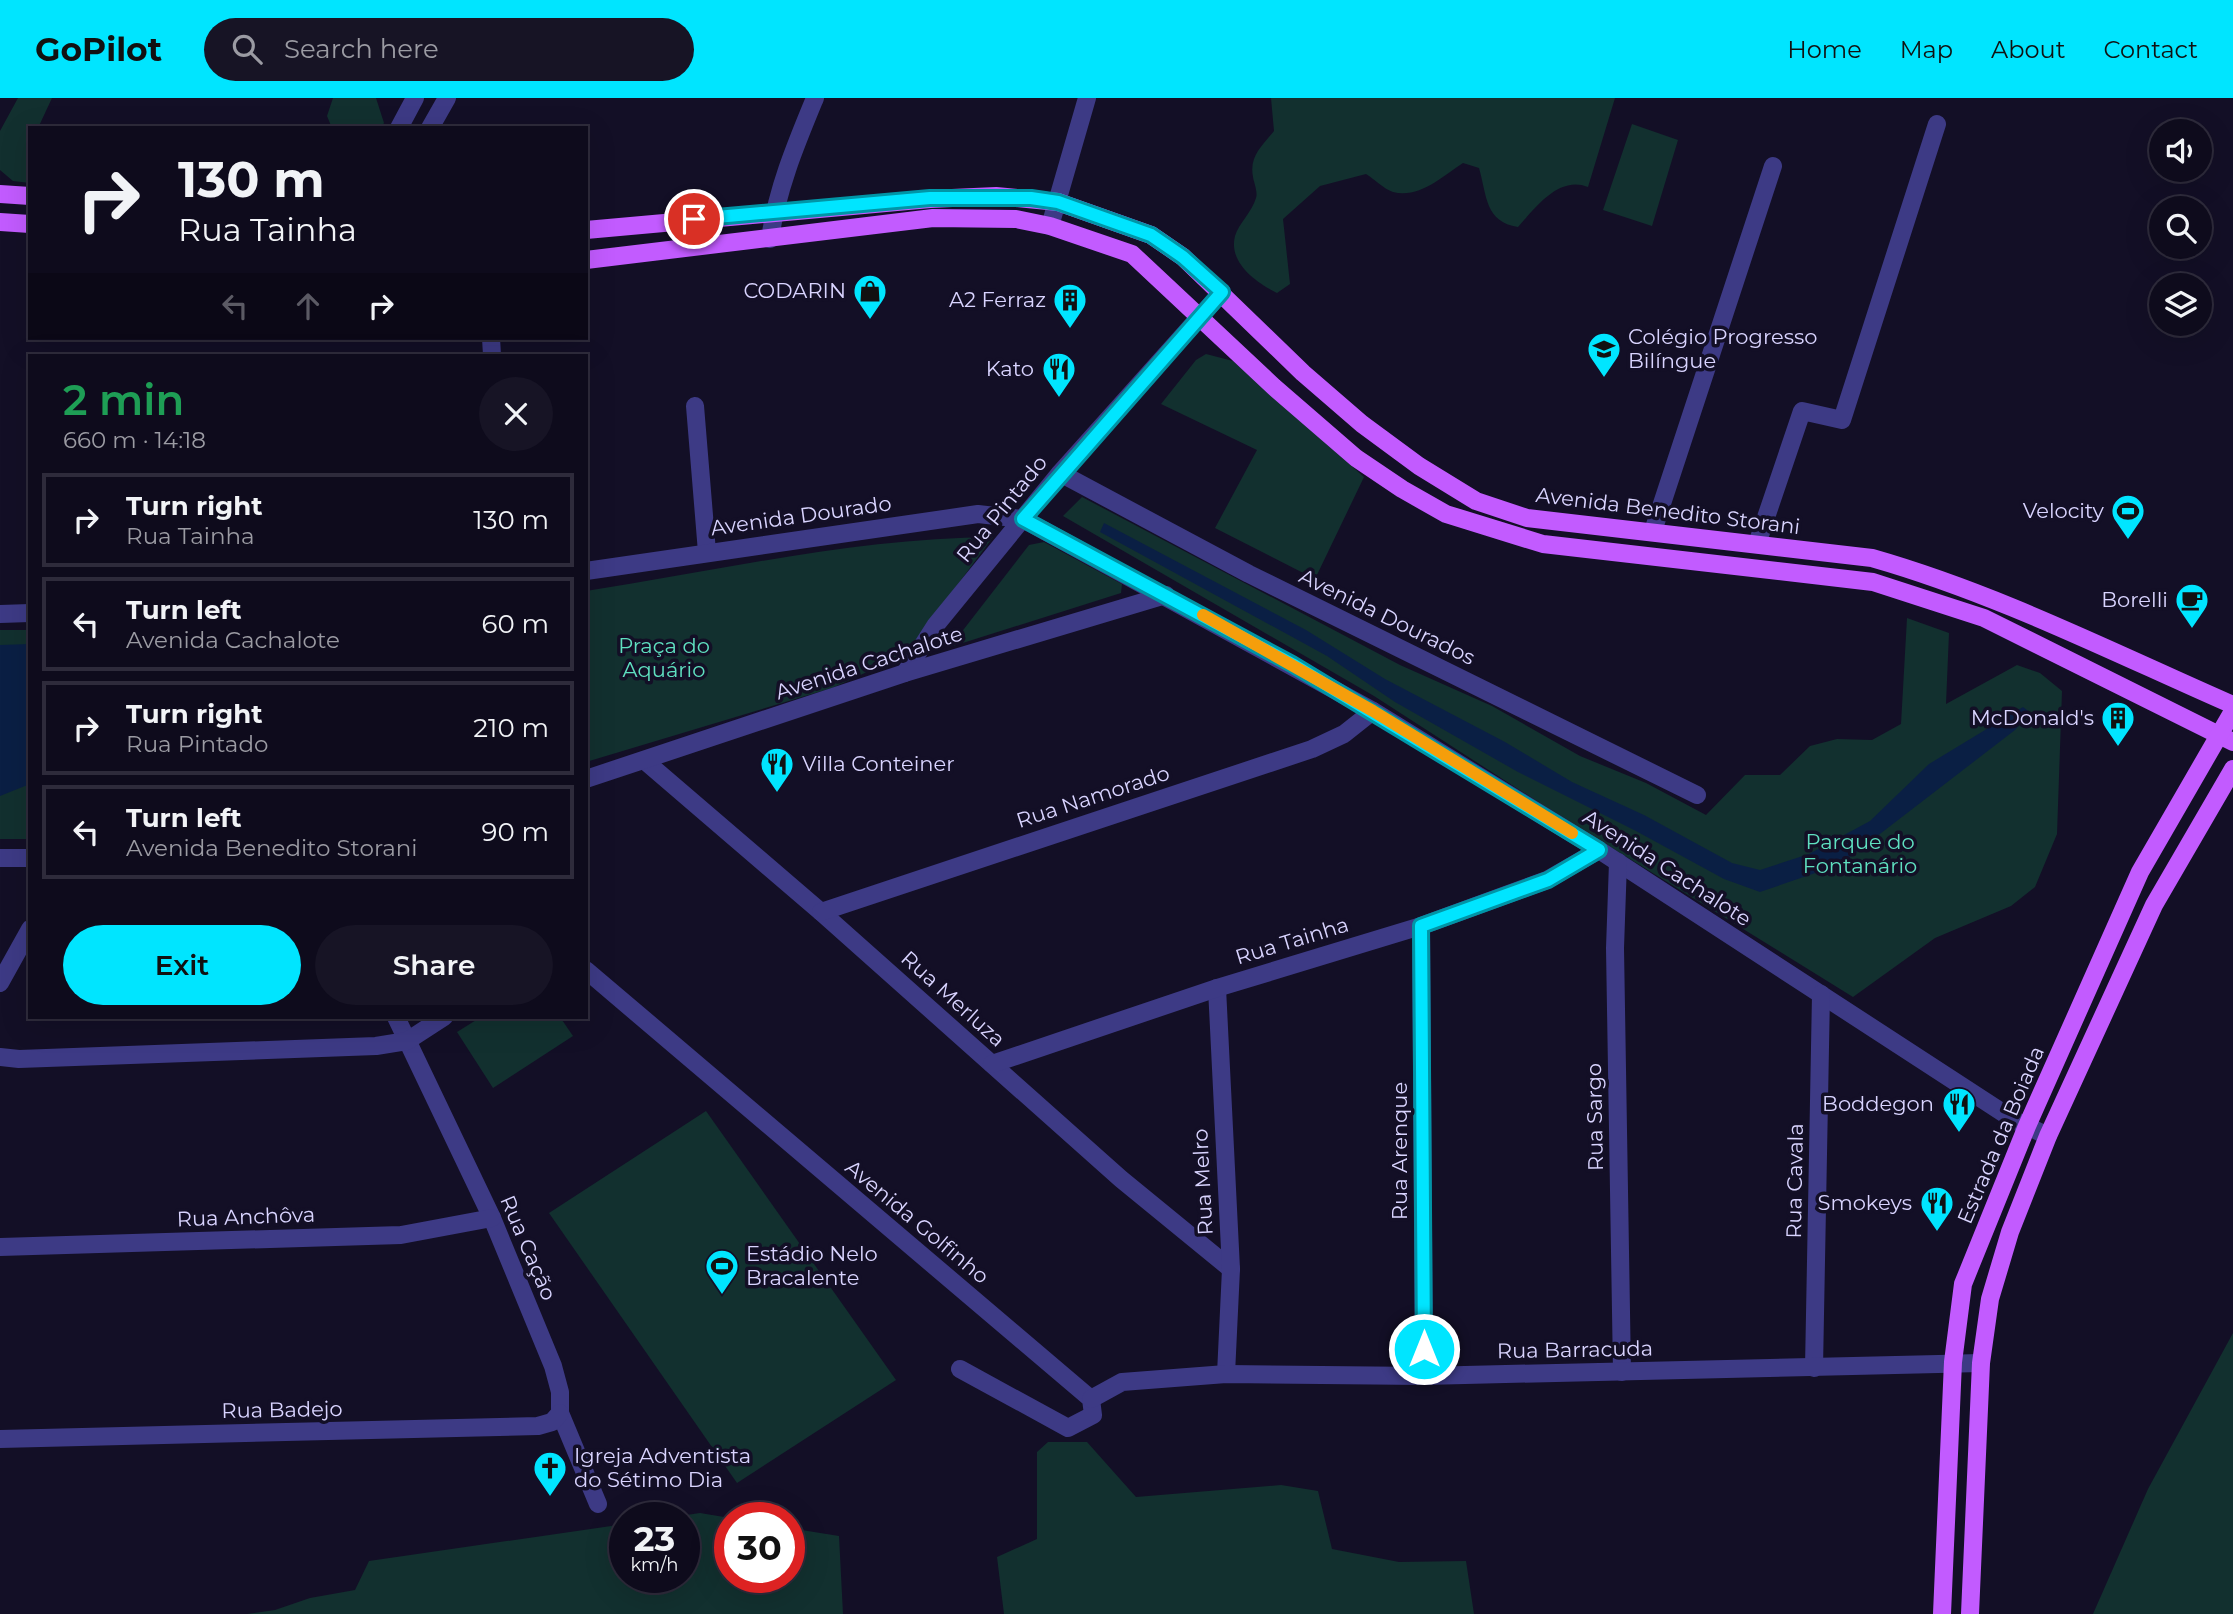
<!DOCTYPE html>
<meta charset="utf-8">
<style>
body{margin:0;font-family:Montserrat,sans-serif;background:#171425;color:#f1f3f6;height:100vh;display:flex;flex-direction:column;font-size:26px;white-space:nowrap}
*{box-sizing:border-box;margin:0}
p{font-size:23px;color:#9b9ba3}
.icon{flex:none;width:38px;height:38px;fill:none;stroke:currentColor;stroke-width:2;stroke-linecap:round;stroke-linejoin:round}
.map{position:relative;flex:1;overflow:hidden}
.drawer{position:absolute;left:28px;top:256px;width:560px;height:665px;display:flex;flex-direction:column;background:#0e0b1c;border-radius:0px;box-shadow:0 7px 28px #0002,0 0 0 2px #2e2b3b}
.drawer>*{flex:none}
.guide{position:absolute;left:28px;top:28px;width:560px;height:214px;border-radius:0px;box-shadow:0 7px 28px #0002,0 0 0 2px #2e2b3b;background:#0e0b1c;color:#f1f3f6;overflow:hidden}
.fabs{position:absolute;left:2149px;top:21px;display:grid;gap:14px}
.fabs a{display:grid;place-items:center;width:63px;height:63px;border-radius:50%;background:#0e0b1c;box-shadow:0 7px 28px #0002,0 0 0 2px #2e2b3b;font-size:35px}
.speed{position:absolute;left:609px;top:1404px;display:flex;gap:14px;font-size:35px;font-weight:700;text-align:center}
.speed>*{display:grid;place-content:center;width:91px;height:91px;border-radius:50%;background:#0e0b1c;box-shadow:0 7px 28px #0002,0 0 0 2px #2e2b3b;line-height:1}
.speed small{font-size:18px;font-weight:400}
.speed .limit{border:10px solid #d22;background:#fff;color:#111}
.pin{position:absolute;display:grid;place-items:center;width:60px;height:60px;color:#fff;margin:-30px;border:4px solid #fff;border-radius:50%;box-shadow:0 2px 7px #0007}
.me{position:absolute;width:77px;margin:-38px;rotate:0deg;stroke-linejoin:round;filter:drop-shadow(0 0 5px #0008)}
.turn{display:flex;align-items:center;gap:24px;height:147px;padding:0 35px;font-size:32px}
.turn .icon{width:91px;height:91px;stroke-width:2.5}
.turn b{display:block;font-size:49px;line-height:60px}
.lanes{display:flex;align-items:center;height:66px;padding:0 35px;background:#0003;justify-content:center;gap:35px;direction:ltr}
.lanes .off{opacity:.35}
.round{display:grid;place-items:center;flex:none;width:74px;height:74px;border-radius:37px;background:#171425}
.overview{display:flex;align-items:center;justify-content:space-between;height:119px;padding:0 35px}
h1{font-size:42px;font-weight:600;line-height:52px;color:#1e9e55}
.button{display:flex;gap:14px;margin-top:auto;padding:14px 35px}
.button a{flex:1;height:80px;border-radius:42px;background:#00e5ff;color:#111;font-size:28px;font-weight:600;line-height:80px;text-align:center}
.button a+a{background:#171425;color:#f1f3f6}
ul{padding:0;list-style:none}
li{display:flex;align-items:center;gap:21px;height:94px;margin:0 14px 10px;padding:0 21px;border:4px solid #2e2b3b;border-radius:0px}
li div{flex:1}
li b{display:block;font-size:26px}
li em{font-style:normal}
header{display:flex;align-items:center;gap:42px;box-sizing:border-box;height:98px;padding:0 35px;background:#00e5ff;color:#111}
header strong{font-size:33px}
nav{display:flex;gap:38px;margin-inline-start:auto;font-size:24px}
.search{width:490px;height:63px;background:#171425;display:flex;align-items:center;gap:18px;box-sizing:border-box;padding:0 24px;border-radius:38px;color:#9b9ba3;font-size:26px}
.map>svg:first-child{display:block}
.green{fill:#12302f}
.water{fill:#0a1f44}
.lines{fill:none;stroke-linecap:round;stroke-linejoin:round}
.minor{stroke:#3d3a85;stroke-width:18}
.major{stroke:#c25bff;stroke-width:18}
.route-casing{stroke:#0095a6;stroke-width:18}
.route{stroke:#00e5ff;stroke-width:12}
.slow{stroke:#f59e0b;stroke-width:12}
.labels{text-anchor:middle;stroke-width:7;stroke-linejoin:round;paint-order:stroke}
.poi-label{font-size:21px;fill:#d9d4ff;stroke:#130f26;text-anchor:end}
.street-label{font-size:21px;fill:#d9d4ff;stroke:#130f26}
.park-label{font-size:21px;fill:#5fe0c0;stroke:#130f26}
</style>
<header>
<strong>GoPilot</strong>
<div class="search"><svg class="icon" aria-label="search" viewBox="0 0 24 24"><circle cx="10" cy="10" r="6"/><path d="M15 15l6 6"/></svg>Search here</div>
<nav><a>Home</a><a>Map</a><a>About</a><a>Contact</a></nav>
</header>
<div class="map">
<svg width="2233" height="1516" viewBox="0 0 2233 1516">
<rect width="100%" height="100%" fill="#130f26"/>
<g class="green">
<polygon points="18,0 52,0 38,30 30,30 30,85 13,83 0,72 0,33"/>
<polygon points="333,0 376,0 384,25 381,30 332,30 327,18"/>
<path d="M1271 0H1615L1588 89C1559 77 1535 110 1518 129 1485 124 1487 98 1479 70L1463 65C1443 78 1419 101 1393 94 1384 91 1374 81 1366 76L1320 88 1283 121 1290 186 1277 195C1257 185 1228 165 1235 138 1239 125 1252 114 1256 100 1258 94 1254 85 1253 79 1249 58 1262 48 1274 33Z"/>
<polygon points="1632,26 1678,42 1652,128 1603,112"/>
<polygon points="1206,256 1233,263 1364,379 1315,481 1215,430 1257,352 1161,306 1196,262"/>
<polygon points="1082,399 1400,567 1492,608 1580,658 1646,685 1706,717 1745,677 1780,677 1810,648 1837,641 1872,642 1901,626 1907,520 1949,535 1946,606 2017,567 2040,575 2062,593 2057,736 2035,789 2011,808 1935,840 1853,899 1549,711 1374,598 1063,418"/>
<path d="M993 439 906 556 832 590 586 664V493C720 472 858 440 993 439Z"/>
<polygon points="1044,444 1122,486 1121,495 950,549 1029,447"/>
<rect x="0" y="532" width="30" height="209"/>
<polygon points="481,919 560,919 573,938 493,990 457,934"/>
<polygon points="706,1013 896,1282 737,1385 549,1115"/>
<polygon points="2233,1235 2233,1516 2093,1516 2148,1391"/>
<polygon points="1048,1344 1087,1344 1136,1399 1281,1387 1318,1393 1332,1451 1399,1464 1466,1463 1474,1516 1004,1516 997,1459 1037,1441 1037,1354"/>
<polygon points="700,1415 730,1420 730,1479 789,1479 789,1430 839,1438 843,1516 247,1516 275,1512 310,1500 355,1492 369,1463 625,1426 625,1479 684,1479 684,1419 673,1419"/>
</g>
<g class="water">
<polygon points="1104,425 1306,532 1385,581 1505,644 1572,684 1644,717 1732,765 1760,772 1809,756 1870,723 1929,666 2023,609 2031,615 2015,632 1850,759 1827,771 1760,794 1724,781 1636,733 1518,674 1395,604 1327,558 1100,434"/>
<polygon points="30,546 30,686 0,698 0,547"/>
</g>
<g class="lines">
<g class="minor">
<polyline points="399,30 415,0"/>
<polyline points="430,30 447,0"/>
<polyline points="1050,128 1087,0"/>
<path d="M770 141C777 91 796 46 815 0"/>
<polyline points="491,240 492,257"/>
<polyline points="695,308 707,454"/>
<polyline points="1060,375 1249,476 1697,697"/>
<polyline points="1653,433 1773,68"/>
<polyline points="1757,446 1802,313 1842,322 1937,26"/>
<polyline points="586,473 978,416 1023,421 1373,613 1599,752 2014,1022 2048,1038"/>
<polyline points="0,516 30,515"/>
<polyline points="905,575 935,528 1060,375 1222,194"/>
<polyline points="645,663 821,814 1121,1081 1231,1171"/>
<polyline points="586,681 905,575 1166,497"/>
<polyline points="0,760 30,760"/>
<polyline points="1618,764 1615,850 1622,1274"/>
<polyline points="821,814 1312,651 1344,636 1373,613"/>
<polyline points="1421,828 1424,1278"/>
<polyline points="586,872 1091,1301 1093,1317 1068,1330 960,1271"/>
<polyline points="0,885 30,831"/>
<polyline points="1217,890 1231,1171 1226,1276"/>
<polyline points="396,919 492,1120 553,1268 560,1294 560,1315 598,1406"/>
<polyline points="0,959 19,961 376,948 407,943 444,919"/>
<polyline points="992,966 1217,890 1421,828 1547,782 1599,752"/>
<polyline points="0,1149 401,1137 492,1120"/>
<polyline points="1814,1270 1821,896"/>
<polyline points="1091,1301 1122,1284 1226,1276 1424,1278 1981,1265"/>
<polyline points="0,1341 538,1328 552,1324 560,1315"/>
</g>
<g class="major">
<polyline points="0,96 30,98"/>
<polyline points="0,124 30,126"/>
<path d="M586 132 930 101 996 98 1058 104 1151 137 1183 159 1303 275 1362 326 1419 368 1476 403 1527 420 1872 460C1998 496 2114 555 2233 607"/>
<polyline points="586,162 933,120 1016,121 1050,128 1132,156 1274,289 1356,360 1402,391 1446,416 1543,446 1873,484 1984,520 2233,644"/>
<polyline points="1942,1516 1953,1264 1963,1186 2027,1028 2140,774 2233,613"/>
<polyline points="1970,1516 1981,1265 1990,1201 2010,1134 2048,1038 2154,807 2233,671"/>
</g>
</g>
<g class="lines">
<defs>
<polyline id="route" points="694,121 930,100 1031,100 1058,104 1151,137 1183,159 1222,194 1023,421 1292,566 1599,752 1548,782 1421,828 1424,1251"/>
</defs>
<use href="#route" class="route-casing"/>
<use href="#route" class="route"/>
<polyline class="slow" points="1203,517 1373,613 1572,735"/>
</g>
<defs>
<symbol id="shop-pin" viewBox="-11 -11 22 30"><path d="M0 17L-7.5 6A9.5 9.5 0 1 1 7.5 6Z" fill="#00e5ff" stroke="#130f26"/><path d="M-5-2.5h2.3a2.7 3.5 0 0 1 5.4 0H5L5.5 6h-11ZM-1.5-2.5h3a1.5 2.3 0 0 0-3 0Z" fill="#111"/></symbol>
<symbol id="building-pin" viewBox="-11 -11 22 30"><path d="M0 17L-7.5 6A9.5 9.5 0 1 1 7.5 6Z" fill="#00e5ff" stroke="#130f26"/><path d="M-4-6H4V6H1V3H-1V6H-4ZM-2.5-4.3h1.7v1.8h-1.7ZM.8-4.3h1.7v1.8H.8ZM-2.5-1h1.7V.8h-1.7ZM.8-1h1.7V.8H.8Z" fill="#111"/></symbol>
<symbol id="school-pin" viewBox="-11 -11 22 30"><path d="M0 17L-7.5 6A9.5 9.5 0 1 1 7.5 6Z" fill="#00e5ff" stroke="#130f26"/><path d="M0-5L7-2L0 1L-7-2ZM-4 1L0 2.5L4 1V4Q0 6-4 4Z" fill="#111"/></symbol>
<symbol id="restaurant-pin" viewBox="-11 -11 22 30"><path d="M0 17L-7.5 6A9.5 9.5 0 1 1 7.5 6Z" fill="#00e5ff" stroke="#130f26"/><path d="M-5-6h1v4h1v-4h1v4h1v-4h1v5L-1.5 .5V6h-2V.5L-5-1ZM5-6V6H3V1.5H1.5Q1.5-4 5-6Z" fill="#111"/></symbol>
<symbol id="stadium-pin" viewBox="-11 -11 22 30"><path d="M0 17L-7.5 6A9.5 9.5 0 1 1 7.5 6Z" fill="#00e5ff" stroke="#130f26"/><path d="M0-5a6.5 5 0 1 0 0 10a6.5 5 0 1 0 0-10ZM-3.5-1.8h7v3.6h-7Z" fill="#111"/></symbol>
<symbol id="cafe-pin" viewBox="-11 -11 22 30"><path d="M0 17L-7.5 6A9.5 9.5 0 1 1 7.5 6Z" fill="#00e5ff" stroke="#130f26"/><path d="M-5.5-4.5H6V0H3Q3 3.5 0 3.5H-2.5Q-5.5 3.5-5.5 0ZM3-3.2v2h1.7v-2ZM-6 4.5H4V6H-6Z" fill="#111"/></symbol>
<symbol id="church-pin" viewBox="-11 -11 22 30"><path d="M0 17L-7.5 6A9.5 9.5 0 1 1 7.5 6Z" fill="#00e5ff" stroke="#130f26"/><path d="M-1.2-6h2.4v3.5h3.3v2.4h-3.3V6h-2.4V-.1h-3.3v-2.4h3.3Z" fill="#111"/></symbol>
</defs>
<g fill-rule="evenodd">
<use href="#shop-pin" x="851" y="174" width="38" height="52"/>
<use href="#building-pin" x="1051" y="183" width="38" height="52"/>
<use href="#school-pin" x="1585" y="232" width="38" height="52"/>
<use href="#restaurant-pin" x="1040" y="252" width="38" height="52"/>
<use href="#stadium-pin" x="2109" y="394" width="38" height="52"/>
<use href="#cafe-pin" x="2173" y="483" width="38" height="52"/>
<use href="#building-pin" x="2099" y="601" width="38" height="52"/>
<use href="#restaurant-pin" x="758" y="647" width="38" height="52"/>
<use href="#restaurant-pin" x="1940" y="987" width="38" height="52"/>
<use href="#restaurant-pin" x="1918" y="1086" width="38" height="52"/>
<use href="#stadium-pin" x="703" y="1149" width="38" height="52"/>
<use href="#church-pin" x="531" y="1351" width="38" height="52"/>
</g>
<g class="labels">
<g class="poi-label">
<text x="846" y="200">CODARIN</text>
<text x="1046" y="209">A2 Ferraz</text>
<text x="1628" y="246" text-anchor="start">Colégio Progresso<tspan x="1628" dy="24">Bilíngue</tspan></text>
<text x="1034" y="278">Kato</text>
<text x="2104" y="420">Velocity</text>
<text x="2168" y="509">Borelli</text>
<text x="2094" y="627">McDonald's</text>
<text x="802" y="673" text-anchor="start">Villa Conteiner</text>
<text x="1934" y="1013">Boddegon</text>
<text x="1912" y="1112">Smokeys</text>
<text x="746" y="1163" text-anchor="start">Estádio Nelo<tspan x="746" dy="24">Bracalente</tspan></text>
<text x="574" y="1365" text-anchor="start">Igreja Adventista<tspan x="574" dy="24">do Sétimo Dia</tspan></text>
</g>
<g class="street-label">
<text transform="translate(1002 411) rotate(-51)" y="7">Rua Pintado</text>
<text transform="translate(1668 413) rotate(7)" y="7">Avenida Benedito Storani</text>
<text transform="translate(801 418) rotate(-8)" y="7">Avenida Dourado</text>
<text transform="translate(1387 519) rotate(26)" y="7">Avenida Dourados</text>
<text transform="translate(869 565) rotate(-18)" y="7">Avenida Cachalote</text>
<text transform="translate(1093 699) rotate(-18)" y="7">Rua Namorado</text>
<text transform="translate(1667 770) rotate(33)" y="7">Avenida Cachalote</text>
<text transform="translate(1292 843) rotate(-17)" y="7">Rua Tainha</text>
<text transform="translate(953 901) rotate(42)" y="7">Rua Merluza</text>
<text transform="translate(1595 1019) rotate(-91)" y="7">Rua Sargo</text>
<text transform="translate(2001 1037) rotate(-67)" y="7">Estrada da Boiada</text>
<text transform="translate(1400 1053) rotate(-90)" y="7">Rua Arenque</text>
<text transform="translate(1795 1083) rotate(-89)" y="7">Rua Cavala</text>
<text transform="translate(1203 1084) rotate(-93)" y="7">Rua Melro</text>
<text transform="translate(246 1119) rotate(-2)" y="7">Rua Anchôva</text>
<text transform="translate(917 1124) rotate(40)" y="7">Avenida Golfinho</text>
<text transform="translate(528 1150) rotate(67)" y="7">Rua Cação</text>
<text transform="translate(1575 1252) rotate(-1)" y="7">Rua Barracuda</text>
<text transform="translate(282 1312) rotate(-1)" y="7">Rua Badejo</text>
</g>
<g class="park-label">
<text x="664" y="555">Praça do<tspan x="664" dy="24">Aquário</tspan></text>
<text x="1860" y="751">Parque do<tspan x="1860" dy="24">Fontanário</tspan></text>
</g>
</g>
</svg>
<div class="fabs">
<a><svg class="icon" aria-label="sound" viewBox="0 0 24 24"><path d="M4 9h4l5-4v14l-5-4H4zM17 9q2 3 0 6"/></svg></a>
<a><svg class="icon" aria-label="search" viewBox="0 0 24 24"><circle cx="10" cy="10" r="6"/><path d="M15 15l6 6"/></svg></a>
<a><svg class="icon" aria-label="layers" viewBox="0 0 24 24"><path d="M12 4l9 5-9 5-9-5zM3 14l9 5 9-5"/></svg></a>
</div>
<div class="speed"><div>23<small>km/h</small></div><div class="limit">30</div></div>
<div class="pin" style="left:694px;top:121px;background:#d93025"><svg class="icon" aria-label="arrive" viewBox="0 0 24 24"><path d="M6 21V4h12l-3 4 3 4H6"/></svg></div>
<svg class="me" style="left:1424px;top:1251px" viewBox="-20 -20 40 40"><circle r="17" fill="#00e5ff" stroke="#fff" stroke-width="3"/><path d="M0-11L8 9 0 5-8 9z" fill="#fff"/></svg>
<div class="guide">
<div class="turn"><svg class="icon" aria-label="right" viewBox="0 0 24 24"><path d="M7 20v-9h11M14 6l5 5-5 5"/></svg><div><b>130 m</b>Rua Tainha</div></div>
<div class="lanes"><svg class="icon off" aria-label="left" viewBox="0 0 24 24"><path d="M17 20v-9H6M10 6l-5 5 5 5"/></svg><svg class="icon off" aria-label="ahead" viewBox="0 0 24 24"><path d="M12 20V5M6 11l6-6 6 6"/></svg><svg class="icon" aria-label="right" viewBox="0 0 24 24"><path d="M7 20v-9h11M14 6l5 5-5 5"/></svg></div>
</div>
<section class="drawer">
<div class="overview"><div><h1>2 min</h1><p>660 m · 14:18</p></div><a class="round"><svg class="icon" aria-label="close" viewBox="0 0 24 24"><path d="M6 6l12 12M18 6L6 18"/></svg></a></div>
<ul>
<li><svg class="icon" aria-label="right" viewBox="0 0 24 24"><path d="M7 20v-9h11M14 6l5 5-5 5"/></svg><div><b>Turn right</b><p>Rua Tainha</p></div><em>130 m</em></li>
<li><svg class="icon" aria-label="left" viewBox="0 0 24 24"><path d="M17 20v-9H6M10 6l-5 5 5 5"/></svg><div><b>Turn left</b><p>Avenida Cachalote</p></div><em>60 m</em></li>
<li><svg class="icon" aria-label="right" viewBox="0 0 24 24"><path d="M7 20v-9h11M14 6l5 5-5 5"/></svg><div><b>Turn right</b><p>Rua Pintado</p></div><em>210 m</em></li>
<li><svg class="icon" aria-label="left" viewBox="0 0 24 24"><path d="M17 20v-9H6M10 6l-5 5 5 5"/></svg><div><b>Turn left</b><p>Avenida Benedito Storani</p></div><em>90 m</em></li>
</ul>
<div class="button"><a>Exit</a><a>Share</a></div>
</section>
</div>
